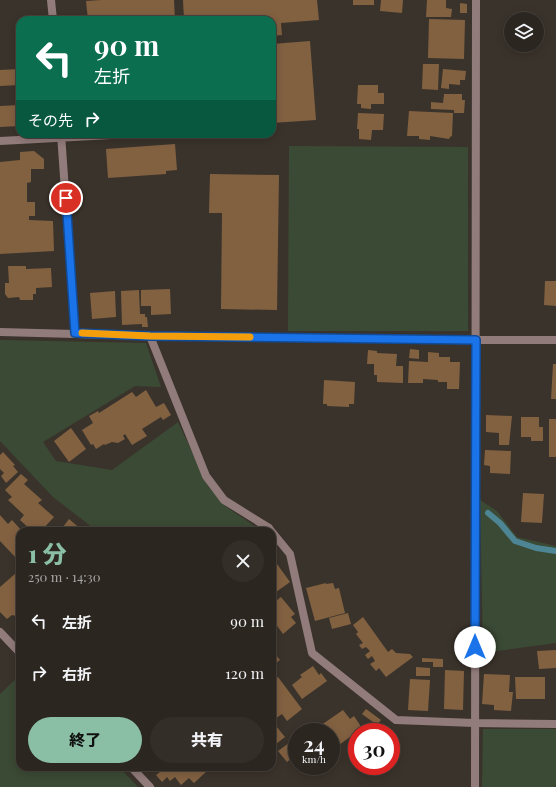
<!DOCTYPE html>
<html lang="ja">
<meta charset="utf-8">
<style>
body{margin:0;font-family:"Playfair Display","Noto Sans JP",serif;background:#342e29;color:#f1f3f6;height:100vh;display:flex;flex-direction:column;font-size:15px;white-space:nowrap}
*{box-sizing:border-box;margin:0}
p{font-size:13px;color:#a6a5a5}
.icon{flex:none;width:22px;height:22px;fill:none;stroke:currentColor;stroke-width:2;stroke-linecap:round;stroke-linejoin:round}
.map{position:relative;flex:1;overflow:hidden}
.drawer{position:absolute;left:16px;top:527px;width:260px;height:244px;display:flex;flex-direction:column;background:#2c2620;border-radius:12px;box-shadow:0 2px 10px #0003,0 0 0 1px #48433e}
.drawer>*{flex:none}
.hud{position:absolute;left:16px;top:16px;width:260px;height:122px;border-radius:12px;box-shadow:0 2px 10px #0003,0 0 0 1px #48433e;background:#0b6e4f;color:#fff;overflow:hidden}
.fabs{position:absolute;left:504px;top:12px;display:grid;gap:8px}
.fabs a{display:grid;place-items:center;width:40px;height:40px;border-radius:50%;background:#2c2620;box-shadow:0 2px 10px #0003,0 0 0 1px #48433e;font-size:20px}
.speed{position:absolute;left:288px;top:723px;display:flex;gap:8px;font-size:20px;font-weight:700;text-align:center}
.speed>*{display:grid;place-content:center;width:52px;height:52px;border-radius:50%;background:#2c2620;box-shadow:0 2px 10px #0003,0 0 0 1px #48433e;line-height:1}
.speed small{font-size:10px;font-weight:400}
.speed .limit{border:6px solid #d22;background:#fff;color:#111}
.pin{position:absolute;display:grid;place-items:center;width:34px;height:34px;color:#fff;margin:-17px;border:2px solid #fff;border-radius:50%;box-shadow:0 1px 4px #0007}
.me{position:absolute;width:44px;margin:-22px;rotate:0deg;stroke-linejoin:round;filter:drop-shadow(0 0 3px #0008)}
.turn{display:flex;align-items:center;gap:14px;height:84px;padding:0 12px;font-size:18px}
.turn .icon{width:52px;height:52px;stroke-width:2.5}
.turn b{display:block;font-size:28px;line-height:34px}
.then{display:flex;align-items:center;height:38px;padding:0 12px;background:#0003;gap:8px;font-size:15px}
.round{display:grid;place-items:center;flex:none;width:42px;height:42px;border-radius:21px;background:#342e29}
.summary{display:flex;align-items:center;justify-content:space-between;height:68px;padding:0 12px}
h1{font-size:24px;font-weight:800;line-height:30px;color:#8abfa5}
.primary-button{display:flex;gap:8px;margin-top:auto;padding:8px 12px}
.primary-button a{flex:1;height:46px;border-radius:24px;background:#8abfa5;color:#111;font-size:16px;font-weight:800;line-height:46px;text-align:center}
.primary-button a+a{background:#342e29;color:#f1f3f6}
ul{padding:0;list-style:none}
li{display:flex;align-items:center;gap:12px;height:52px;padding:0 12px}
li div{flex:1}
li b{display:block;font-size:15px}
li em{font-style:normal}
.map>svg:first-child{display:block}
.green{fill:#3b4a34}
.lines{fill:none;stroke-linecap:round;stroke-linejoin:round}
.stream{stroke:#4d8594;stroke-width:6}
.building{fill:#826141}
.service{stroke:#927c7b;stroke-width:8}
.minor{stroke:#927c7b;stroke-width:8}
.tertiary{stroke:#927c7b;stroke-width:8}
.route-casing{stroke:#114b97;stroke-width:10}
.route{stroke:#1a73e8;stroke-width:7}
.slow{stroke:#f59e0b;stroke-width:7}
</style>
<div class="map">
<svg width="556" height="787" viewBox="0 0 556 787">
<rect width="100%" height="100%" fill="#3a332b"/>
<g class="green">
<polygon points="289,146 468,147 468,331 288,331"/>
<polygon points="0,340 146,343 161,387 135,386 43,442 56,461 112,470 178,422 208,486 225,506 262,531 97,531 53,497 0,441"/>
<polygon points="480,500 497,511 517,537 556,546 556,643 483,653"/>
<polygon points="20,675 20,767 119,767 138,787 0,787 0,694"/>
<polygon points="483,729 556,729 556,787 482,787"/>
</g>
<g class="lines">
<polyline class="stream" points="488,513 500,523 515,541 536,548 556,551"/>
</g>
<g class="building">
<polygon points="101,0 174,0 175,20 88,20 86,1"/>
<polygon points="183,0 317,0 319,20 281,23 282,35 272,36 272,20 184,20"/>
<rect x="353" y="0" width="21" height="5"/>
<polygon points="381,0 403,0 402,13 380,11"/>
<polygon points="427,0 446,0 446,8 452,9 451,17 426,17"/>
<polygon points="460,3 467,4 467,13 460,13"/>
<polygon points="429,19 465,20 464,59 428,58"/>
<polygon points="310,41 316,120 272,123 272,44"/>
<polygon points="423,64 439,64 438,90 422,89"/>
<polygon points="20,69 20,85 0,86 0,70"/>
<polygon points="443,69 466,71 465,80 460,80 460,85 449,84 449,89 441,88"/>
<polygon points="358,85 378,85 378,93 384,93 384,104 371,104 371,109 361,108 361,104 357,104"/>
<polygon points="444,94 462,94 462,100 465,100 464,113 454,113 454,110 431,109 431,102 443,103"/>
<polygon points="20,105 20,126 0,127 0,106"/>
<polygon points="409,111 453,113 452,136 450,137 449,139 430,136 430,140 419,139 419,136 407,136"/>
<polygon points="358,113 384,114 383,130 372,130 371,140 359,139 359,129 357,129"/>
<polygon points="175,144 177,170 166,171 166,174 108,178 106,149"/>
<polygon points="34,151 44,159 44,169 31,169 31,182 27,183 27,202 35,202 35,216 29,216 29,220 53,221 54,251 0,254 0,162 20,160 20,152"/>
<polygon points="210,174 279,175 277,310 221,309 222,213 209,213"/>
<polygon points="8,266 26,266 26,269 51,268 52,287 36,288 36,294 33,294 33,300 20,300 19,297 8,298 5,294 5,283 9,283"/>
<polygon points="545,281 556,281 556,306 544,305"/>
<polygon points="170,289 171,314 151,315 151,306 141,306 141,290"/>
<polygon points="139,290 140,314 145,314 145,317 147,317 148,327 142,327 142,324 122,325 121,291"/>
<polygon points="115,291 116,317 92,319 90,293"/>
<polygon points="410,349 419,350 419,359 409,358"/>
<polygon points="368,350 377,351 377,353 397,354 396,366 403,366 403,383 377,382 377,375 374,375 374,364 367,364"/>
<polygon points="428,352 439,353 439,357 450,357 450,362 460,362 459,389 447,389 447,382 438,382 438,380 423,379 423,383 408,383 409,361 428,362"/>
<polygon points="553,364 556,364 556,399 551,399"/>
<polygon points="324,380 355,382 354,404 349,404 349,407 327,406 327,404 323,404"/>
<polygon points="146,390 156,407 164,403 171,415 163,420 161,417 142,429 147,436 132,445 125,434 123,436 125,439 118,443 112,442 105,445 104,444 96,449 93,444 91,445 82,430 93,423 89,416 98,411 99,413 132,392 136,397"/>
<polygon points="486,415 512,416 509,445 499,445 499,433 486,432"/>
<polygon points="521,417 539,417 539,427 543,427 543,441 531,441 531,437 521,437"/>
<rect x="549" y="419" width="7" height="38"/>
<polygon points="71,428 86,449 69,462 54,441"/>
<polygon points="485,450 511,451 510,474 490,473 490,466 484,465"/>
<polygon points="3,452 15,465 13,466 18,472 6,483 1,476 4,473 0,469 0,455"/>
<polygon points="21,474 28,480 24,484 42,500 38,503 54,517 41,531 32,531 20,520 24,515 8,500 12,497 5,490"/>
<polygon points="523,493 544,494 542,523 521,522"/>
<polygon points="0,515 8,524 12,520 22,531 20,531 20,554 16,558 0,541"/>
<polygon points="69,519 83,531 60,531"/>
<polygon points="272,557 290,582 272,595"/>
<polygon points="16,573 20,578 20,612 16,616 12,615 7,619 0,612 0,587"/>
<polygon points="326,583 326,584 333,583 335,589 339,588 345,613 315,621 306,588"/>
<polygon points="281,597 295,614 291,617 296,623 283,634 272,619 272,604"/>
<polygon points="348,613 351,624 332,629 329,618"/>
<polygon points="363,617 388,652 392,649 396,653 410,654 413,657 386,677 379,668 376,671 370,664 375,661 372,656 368,659 365,655 370,651 366,647 362,649 359,645 363,643 356,634 358,632 353,625"/>
<polygon points="272,650 280,660 272,666"/>
<polygon points="556,650 556,668 539,669 537,651"/>
<polygon points="422,658 443,659 443,667 433,667 433,662 422,662"/>
<polygon points="313,666 319,675 321,673 327,681 302,699 292,685 302,677 300,675"/>
<polygon points="416,667 430,668 430,676 416,676"/>
<polygon points="445,670 464,671 463,710 444,709"/>
<polygon points="484,674 510,675 509,692 513,692 511,711 494,710 494,705 482,704"/>
<polygon points="278,677 302,709 287,721 282,714 272,721 285,737 272,747 272,681"/>
<polygon points="515,677 545,677 545,699 516,699"/>
<polygon points="410,679 430,680 428,711 408,710"/>
<polygon points="366,709 381,720 377,725 362,714"/>
<polygon points="343,710 350,719 354,716 362,728 331,751 331,732 315,732 314,730"/>
<polygon points="293,740 297,744 297,754 287,762 278,751"/>
<polygon points="155,767 204,767 207,771 194,783 189,778 181,785 175,777 170,781 167,777 162,782 156,775 160,772"/>
</g>
<g class="lines">
<polyline class="service" points="0,141 130,134"/>
<g class="minor">
<polyline points="0,332 150,336 475,340 556,340"/>
<polyline points="150,336 206,476 224,500 269,528 271,531"/>
<polyline points="272,532 290,554 312,653 396,720 474,723 556,724"/>
<polyline points="0,632 20,653"/>
<polyline points="131,767 150,787"/>
<polyline points="475,787 476,0"/>
</g>
<g class="tertiary">
<polyline points="51,0 53,20"/>
<polyline points="61,134 75,333"/>
</g>
</g>
<g class="lines">
<defs>
<polyline id="route" points="66,198 75,333 150,336 476,340 475,647"/>
</defs>
<use href="#route" class="route-casing"/>
<use href="#route" class="route"/>
<polyline class="slow" points="82,333 150,336 250,337"/>
</g>
</svg>
<div class="fabs">
<a><svg class="icon" aria-label="layers" viewBox="0 0 24 24"><path d="M12 4l9 5-9 5-9-5zM3 14l9 5 9-5"/></svg></a>
</div>
<div class="speed"><div>24<small>km/h</small></div><div class="limit">30</div></div>
<div class="pin" style="left:66px;top:198px;background:#d93025"><svg class="icon" aria-label="arrive" viewBox="0 0 24 24"><path d="M6 21V4h12l-3 4 3 4H6"/></svg></div>
<svg class="me" style="left:475px;top:647px" viewBox="-20 -20 40 40"><circle r="19" fill="#fff"/><path d="M0-13L10 11 0 6-10 11z" fill="#1a73e8"/></svg>
<div class="hud">
<div class="turn"><svg class="icon" aria-label="left" viewBox="0 0 24 24"><path d="M17 20v-9H6M10 6l-5 5 5 5"/></svg><div><b>90 m</b>左折</div></div>
<div class="then">その先<svg class="icon" aria-label="right" viewBox="0 0 24 24"><path d="M7 20v-9h11M14 6l5 5-5 5"/></svg></div>
</div>
<section class="drawer">
<div class="summary"><div><h1>1 分</h1><p>250 m · 14:30</p></div><a class="round"><svg class="icon" aria-label="close" viewBox="0 0 24 24"><path d="M6 6l12 12M18 6L6 18"/></svg></a></div>
<ul>
<li><svg class="icon" aria-label="left" viewBox="0 0 24 24"><path d="M17 20v-9H6M10 6l-5 5 5 5"/></svg><div><b>左折</b></div><em>90 m</em></li>
<li><svg class="icon" aria-label="right" viewBox="0 0 24 24"><path d="M7 20v-9h11M14 6l5 5-5 5"/></svg><div><b>右折</b></div><em>120 m</em></li>
</ul>
<div class="primary-button"><a>終了</a><a>共有</a></div>
</section>
</div>
